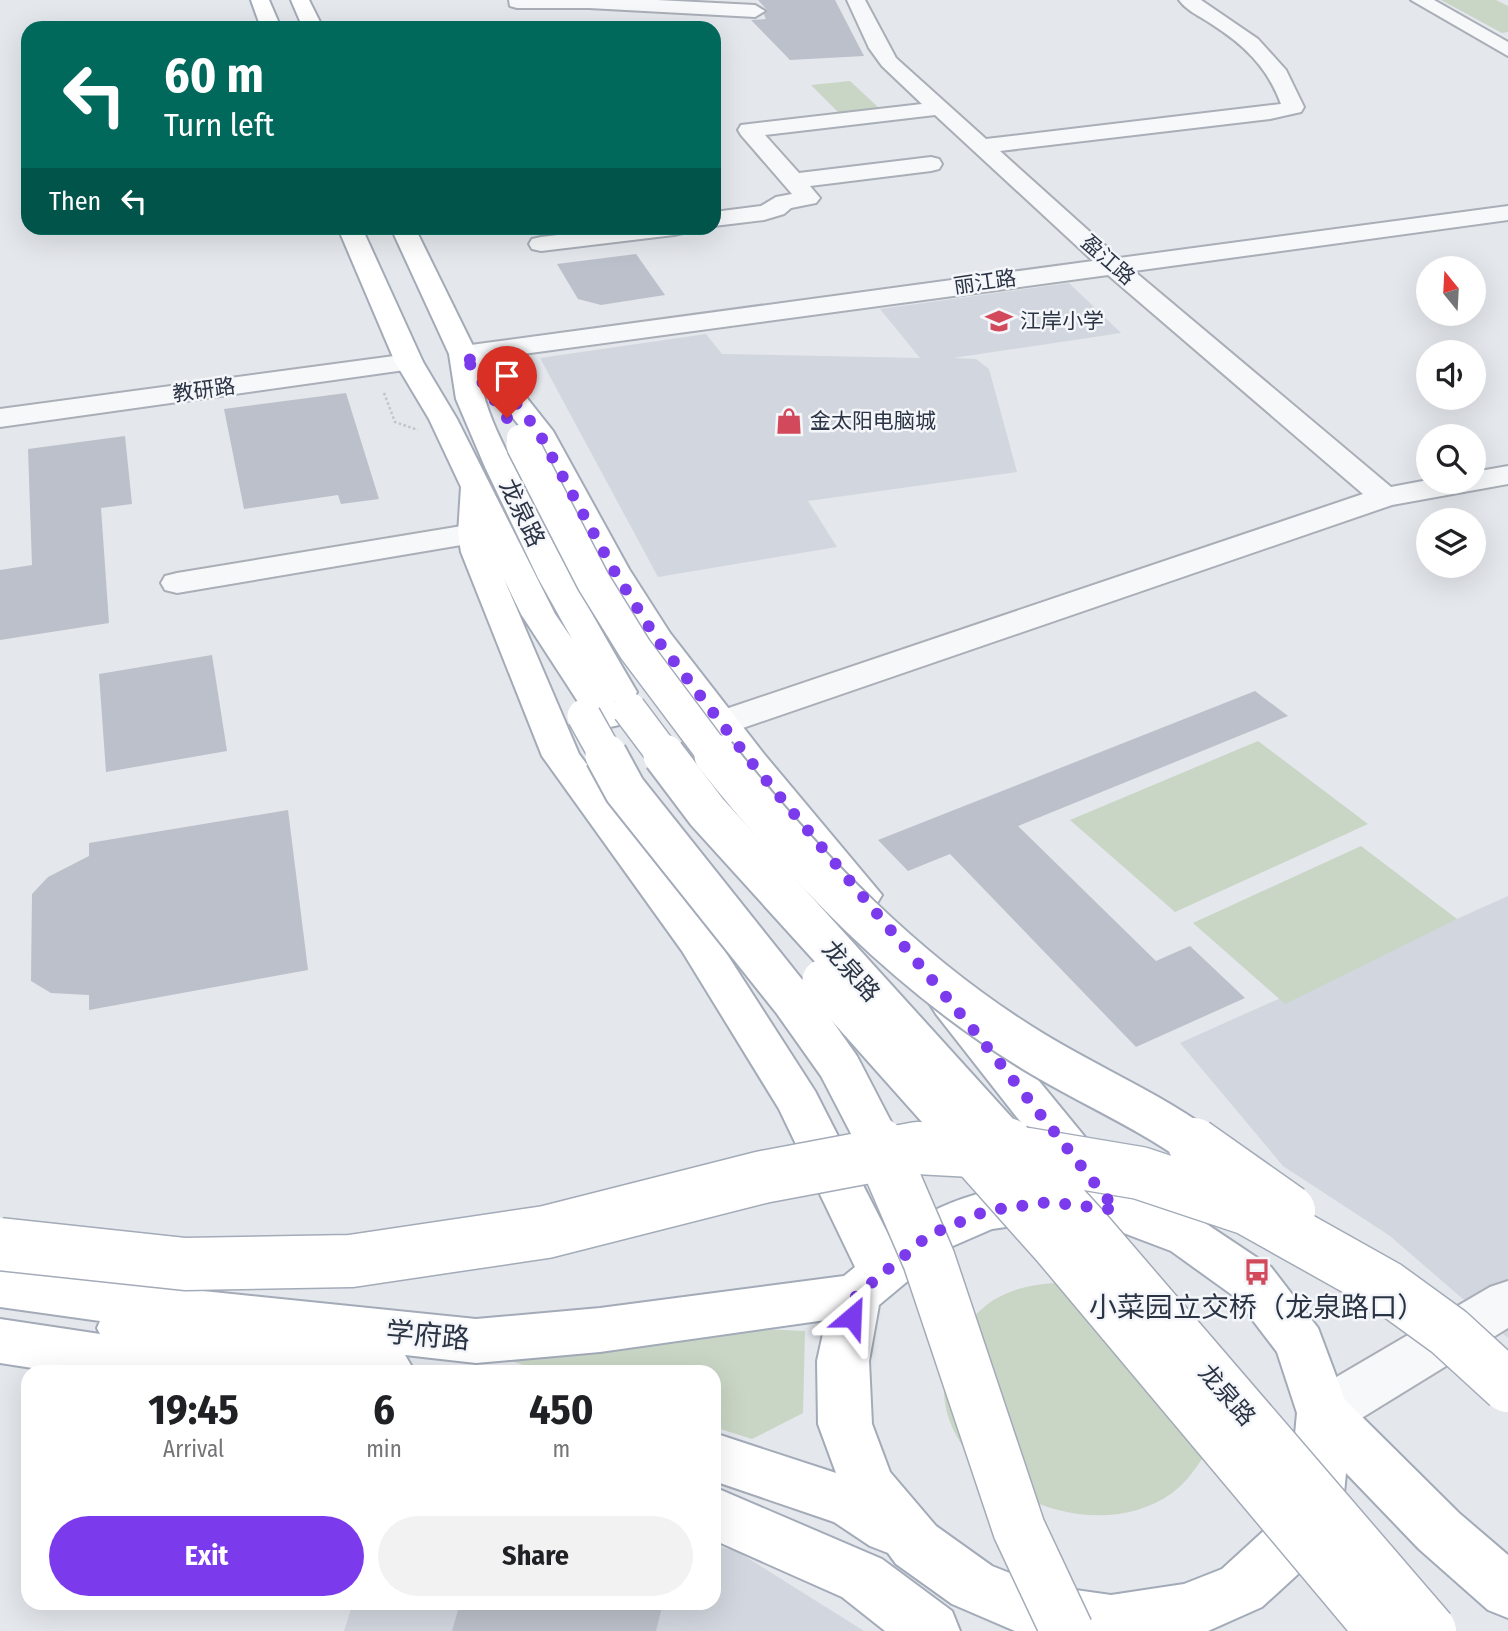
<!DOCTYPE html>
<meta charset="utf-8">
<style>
body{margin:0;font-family:"Fira Sans Condensed","Noto Sans SC",sans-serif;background:#f2f2f2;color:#202124;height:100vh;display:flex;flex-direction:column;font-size:26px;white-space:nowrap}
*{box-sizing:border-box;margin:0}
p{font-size:23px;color:#757577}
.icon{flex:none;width:38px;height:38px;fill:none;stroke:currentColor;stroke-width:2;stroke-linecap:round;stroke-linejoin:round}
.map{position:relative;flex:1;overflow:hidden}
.panel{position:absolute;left:21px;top:1365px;width:700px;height:245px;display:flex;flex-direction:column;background:#fff;border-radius:21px;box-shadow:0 7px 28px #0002}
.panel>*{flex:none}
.banner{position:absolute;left:21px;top:21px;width:700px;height:214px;border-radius:21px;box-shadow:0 7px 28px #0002;background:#00695c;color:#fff;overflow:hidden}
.needle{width:46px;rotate:342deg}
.fabs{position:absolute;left:1416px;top:256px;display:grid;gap:14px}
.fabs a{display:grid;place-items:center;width:70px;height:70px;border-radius:50%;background:#fff;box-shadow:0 7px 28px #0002;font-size:35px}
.pin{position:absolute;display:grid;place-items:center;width:60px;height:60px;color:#fff;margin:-72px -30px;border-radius:50% 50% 50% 0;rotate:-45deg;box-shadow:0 0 7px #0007}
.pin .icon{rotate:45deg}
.me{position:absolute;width:77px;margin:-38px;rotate:26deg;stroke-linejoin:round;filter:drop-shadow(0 0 5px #0008)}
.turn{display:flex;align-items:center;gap:24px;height:147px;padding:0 28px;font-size:32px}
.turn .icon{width:91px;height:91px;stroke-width:2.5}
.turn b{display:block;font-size:49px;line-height:60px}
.then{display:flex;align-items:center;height:66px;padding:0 28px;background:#0003;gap:14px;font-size:26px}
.eta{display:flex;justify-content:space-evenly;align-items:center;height:119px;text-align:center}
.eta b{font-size:42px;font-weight:700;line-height:49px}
.action{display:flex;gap:14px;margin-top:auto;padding:14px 28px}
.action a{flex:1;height:80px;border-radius:42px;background:#7c3aed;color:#fff;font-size:28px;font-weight:700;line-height:80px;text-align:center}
.action a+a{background:#f2f2f2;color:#202124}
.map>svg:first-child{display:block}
.built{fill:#d2d6de}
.green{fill:#c9d6c5}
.building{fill:#bbc0ca}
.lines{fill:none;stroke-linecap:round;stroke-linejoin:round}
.minor-casing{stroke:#a9aeb7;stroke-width:4}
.major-casing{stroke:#a3abb8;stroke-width:4}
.path{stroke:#c2c5cb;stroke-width:2.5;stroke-dasharray:2.5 2.5;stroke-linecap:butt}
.minor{fill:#f7f8fa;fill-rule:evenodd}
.major{fill:#fff;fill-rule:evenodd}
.major-bridge-far3-casing{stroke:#a3abb8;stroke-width:29;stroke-linecap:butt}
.major-bridge-far2-casing{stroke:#a3abb8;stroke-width:36;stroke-linecap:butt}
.major-bridge-far1-casing{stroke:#a3abb8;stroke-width:45;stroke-linecap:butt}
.major-bridge-casing{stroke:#a3abb8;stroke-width:55;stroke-linecap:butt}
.major-bridge-far3{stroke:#fff;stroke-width:26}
.major-bridge-far2{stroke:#fff;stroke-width:33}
.major-bridge-far1{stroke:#fff;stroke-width:41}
.major-bridge{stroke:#fff;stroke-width:52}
.route{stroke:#7c3aed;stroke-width:12;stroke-dasharray:0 21.6}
.labels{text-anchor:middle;stroke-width:5;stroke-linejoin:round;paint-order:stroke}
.far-street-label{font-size:21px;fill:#2b3445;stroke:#f4f6f9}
.far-poi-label{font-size:21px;fill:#2b3445;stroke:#f4f6f9;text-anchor:start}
.street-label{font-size:24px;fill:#2b3445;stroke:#f4f6f9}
.near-poi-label{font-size:28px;fill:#2b3445;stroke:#f4f6f9}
.near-street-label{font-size:28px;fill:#2b3445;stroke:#f4f6f9}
</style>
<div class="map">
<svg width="1508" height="1631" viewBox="0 0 1508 1631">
<rect width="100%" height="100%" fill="#e4e7ec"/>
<g class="built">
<polygon points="1069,283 1121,333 953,358 976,359 989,369 1017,472 808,501 837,547 658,577 540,358 706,334 722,354 920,358 880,309"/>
<polygon points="1508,896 1508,1338 1390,1236 1283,1166 1180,1043"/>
<polygon points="714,1545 738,1552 864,1631 344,1631 353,1603 714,1603"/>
</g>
<g class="green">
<polygon points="1441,0 1496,0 1508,6 1508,32 1502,33"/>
<polygon points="850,81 880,109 840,114 811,85"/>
<polygon points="1258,741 1368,824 1175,912 1070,820"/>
<polygon points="1361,846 1457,919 1285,1004 1193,923"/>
<path d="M1071 1282 1206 1453C1196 1468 1187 1482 1172 1493 1074 1564 890 1453 959 1337 986 1292 1021 1284 1071 1282Z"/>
<polygon points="762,1329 805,1331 803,1413 752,1439 714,1427 714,1372 545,1372 514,1362 519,1351"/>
</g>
<g class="building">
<polygon points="758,0 835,0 864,56 790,60 751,20 766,19 764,15 767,10"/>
<polygon points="636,254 665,295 601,305 578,299 557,264"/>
<polygon points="346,393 379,499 341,504 338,495 244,509 224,409"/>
<polygon points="125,436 132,504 101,508 109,623 0,640 0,570 32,565 28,449"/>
<polygon points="212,655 227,751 106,772 99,674"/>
<polygon points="1255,691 1288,716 1018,826 1156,961 1190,946 1245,998 1136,1047 950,854 908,871 878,840"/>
<polygon points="288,810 308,970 89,1010 89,995 51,993 31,981 32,894 48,877 89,856 89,843"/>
<polygon points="460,1603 663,1603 656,1631 452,1631"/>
</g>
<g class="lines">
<defs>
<g id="minor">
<polygon points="509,0 657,0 755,5 765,11 755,17 589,8 517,8 510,6"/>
<path d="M847 0H865L896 58 986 139 1281 104C1267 66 1243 44 1210 23 1199 16 1186 10 1179 0H1201L1258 39 1286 70 1304 107 1301 112 1270 119 1000 151 1119 258 1508 206V220L1134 271 1391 487 1428 480 1474 481V472L1508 466V484L1392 505 734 731 721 734 708 731 703 723 708 715 1363 494 1108 275 463 362 453 360 449 354 453 348 463 346 1093 261 935 115 765 135 799 173 931 157 939 159 942 164 939 169 931 171 810 186 820 198 816 203 791 208 784 214 764 220 714 226V212L761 206 776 197 792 194 741 135 738 130 741 125 922 104 882 66 869 48Z"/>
<polygon points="1411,0 1434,0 1508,42 1508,56"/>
<polygon points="617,228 686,228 683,233 674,235 541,251 532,249 529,244 532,239 541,237"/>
<polygon points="409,354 419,356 423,362 419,368 0,427 0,409"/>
<polygon points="474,524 485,527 490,534 485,541 177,593 165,590 161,583 165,576 177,573"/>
<polygon points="1508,1281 1508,1328 1342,1430 1323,1436 1304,1430 1297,1413 1304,1396 1490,1287"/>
</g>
<g id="major">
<polygon points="251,0 269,0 281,28 261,28"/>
<polygon points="291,0 309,0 323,28 303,28"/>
<path d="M338 228H362L423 362 457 419 555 614 572 639 538 578 485 467 456 399 449 354 391 228H415L475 350 511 378 553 431 629 569 670 633 764 754 882 895 876 905 862 909 848 905 738 770 644 645 597 569 525 433 491 390 481 382C487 418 508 453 524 486 559 556 597 624 637 692L632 700 614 701 624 717 619 725 606 728 593 725 521 614 504 579 579 754 712 931 815 1091 890 1238C938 1200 1009 1178 1070 1185L936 1014 929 1003 936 992 951 988 966 992 1103 1159 1110 1172 1103 1185 1093 1188 1116 1191 1205 1223 1271 1267 1318 1328 1345 1400 1459 1513 1508 1555V1618L1488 1610 1419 1549 1346 1473 1344 1493 1309 1564 1262 1607 1208 1631H1015L952 1604 896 1564 888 1553 870 1546 834 1522 714 1481V1433L836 1473 818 1424 817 1361 826 1320 600 1352 476 1363 405 1355 415 1372H255L223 1367 226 1372H58L0 1363V1319L100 1334 97 1328 100 1321 0 1307V1265L145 1285 476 1319 600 1308 844 1276 855 1267 779 1109 682 951 542 756 461 552 458 534 461 487 429 419 395 362ZM1049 1221 1113 1229 1171 1251 1235 1297 1277 1352 1297 1413 1290 1489 1269 1526 1222 1569 1184 1584 1111 1595 1040 1585 992 1566 936 1526 890 1472 872 1424 869 1361 879 1305 946 1249 992 1229Z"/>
<polygon points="714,1487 882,1559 952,1611 960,1631 885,1631 842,1597 714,1540"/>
</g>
</defs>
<use href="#minor" class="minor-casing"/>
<use href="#major" class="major-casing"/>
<polyline class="path" points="384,393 395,422 418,430"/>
<use href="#minor" class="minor"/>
<use href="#major" class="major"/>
<defs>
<polyline id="major-bridge-far3" points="520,438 524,447"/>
<g id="major-bridge-far2">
<polyline points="523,445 593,581 635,649 716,757"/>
<polyline points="629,709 665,757"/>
<polyline points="584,716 607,757"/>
</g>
<g id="major-bridge-far1">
<polyline points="606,755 625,790 793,1001 839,1066 880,1145"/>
<polyline points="664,755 707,812 1009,1145"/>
<path d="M715 755C805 868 907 974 1031 1050 1086 1084 1142 1107 1196 1145"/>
<polyline points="823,980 970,1145"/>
</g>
<g id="major-bridge">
<polyline points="879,1144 929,1260 1019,1529 1067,1631"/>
<polyline points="968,1144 1058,1245 1382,1631"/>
<polyline points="1007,1144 1086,1231 1430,1631"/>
<polyline points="1194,1144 1289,1211"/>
<polyline points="0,1244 185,1264 351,1261 546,1232 763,1177 917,1148 1027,1154 1140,1173 1248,1209 1387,1287 1449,1332 1508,1386"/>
</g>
</defs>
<use href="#major-bridge-far3" class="major-bridge-far3-casing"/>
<use href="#major-bridge-far2" class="major-bridge-far2-casing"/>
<use href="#major-bridge-far1" class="major-bridge-far1-casing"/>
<use href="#major-bridge" class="major-bridge-casing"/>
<use href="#major-bridge-far3" class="major-bridge-far3"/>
<use href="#major-bridge-far2" class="major-bridge-far2"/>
<use href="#major-bridge-far1" class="major-bridge-far1"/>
<use href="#major-bridge" class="major-bridge"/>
</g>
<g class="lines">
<polyline class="route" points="507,418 463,354 501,384 538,431 613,569 656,638 751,762 972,1028 1116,1210 1049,1202 986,1211 929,1235 856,1296 852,1317"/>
</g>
<defs>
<symbol id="school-bare" viewBox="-9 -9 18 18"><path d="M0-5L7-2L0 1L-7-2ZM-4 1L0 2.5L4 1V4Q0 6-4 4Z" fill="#d1495b" stroke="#f4f6f9" stroke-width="2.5" paint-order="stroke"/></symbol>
<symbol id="shop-bare" viewBox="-9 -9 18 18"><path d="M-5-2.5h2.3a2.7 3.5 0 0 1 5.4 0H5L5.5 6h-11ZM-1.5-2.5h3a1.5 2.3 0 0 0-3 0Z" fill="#d1495b" stroke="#f4f6f9" stroke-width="2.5" paint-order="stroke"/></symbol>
<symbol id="bus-bare" viewBox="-9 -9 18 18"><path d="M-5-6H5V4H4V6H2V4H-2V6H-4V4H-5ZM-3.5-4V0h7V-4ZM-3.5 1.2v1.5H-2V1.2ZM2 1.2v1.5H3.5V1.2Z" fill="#d1495b" stroke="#f4f6f9" stroke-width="2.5" paint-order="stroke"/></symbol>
</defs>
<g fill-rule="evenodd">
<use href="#school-bare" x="980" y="302" width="38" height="38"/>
<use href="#shop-bare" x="770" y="402" width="38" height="38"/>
<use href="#bus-bare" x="1238" y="1253" width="38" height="38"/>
</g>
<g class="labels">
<g class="far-street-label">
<text transform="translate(1108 260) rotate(41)" y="7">盈江路</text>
<text transform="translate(985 282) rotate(-8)" y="7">丽江路</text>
<text transform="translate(204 390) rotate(-8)" y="7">教研路</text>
</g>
<g class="far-poi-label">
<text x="1020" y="328">江岸小学</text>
<text x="810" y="428">金太阳电脑城</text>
</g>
<g class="street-label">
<text transform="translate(522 513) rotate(64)" y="8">龙泉路</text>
<text transform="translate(851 971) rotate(48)" y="8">龙泉路</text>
<text transform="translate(1227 1395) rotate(49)" y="8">龙泉路</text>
</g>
<g class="near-poi-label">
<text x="1257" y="1317">小菜园立交桥（龙泉路口）</text>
</g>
<g class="near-street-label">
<text transform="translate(428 1335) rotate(5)" y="10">学府路</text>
</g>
</g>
</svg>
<div class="fabs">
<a><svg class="needle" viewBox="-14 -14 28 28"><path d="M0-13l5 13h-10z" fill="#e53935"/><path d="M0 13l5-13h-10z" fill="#757577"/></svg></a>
<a><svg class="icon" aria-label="sound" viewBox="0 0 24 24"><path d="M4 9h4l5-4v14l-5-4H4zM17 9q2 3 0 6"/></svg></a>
<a><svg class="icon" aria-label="search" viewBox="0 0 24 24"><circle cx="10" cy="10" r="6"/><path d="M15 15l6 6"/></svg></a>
<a><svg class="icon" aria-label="layers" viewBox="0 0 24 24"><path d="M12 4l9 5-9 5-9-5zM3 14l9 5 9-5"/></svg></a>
</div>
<div class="pin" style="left:507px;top:418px;background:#d93025"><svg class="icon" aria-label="arrive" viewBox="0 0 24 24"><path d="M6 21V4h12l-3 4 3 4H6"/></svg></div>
<svg class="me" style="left:852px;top:1317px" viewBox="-20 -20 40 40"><path d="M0-17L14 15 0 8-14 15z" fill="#7c3aed" stroke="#fff" stroke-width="4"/></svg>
<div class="banner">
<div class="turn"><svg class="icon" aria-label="left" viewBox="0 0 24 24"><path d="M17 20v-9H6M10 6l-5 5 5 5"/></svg><div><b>60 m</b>Turn left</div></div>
<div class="then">Then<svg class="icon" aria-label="left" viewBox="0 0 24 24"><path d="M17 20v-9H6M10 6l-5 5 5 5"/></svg></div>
</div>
<section class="panel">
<div class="eta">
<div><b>19:45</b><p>Arrival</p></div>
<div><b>6</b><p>min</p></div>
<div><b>450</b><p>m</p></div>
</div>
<div class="action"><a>Exit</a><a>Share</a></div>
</section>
</div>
